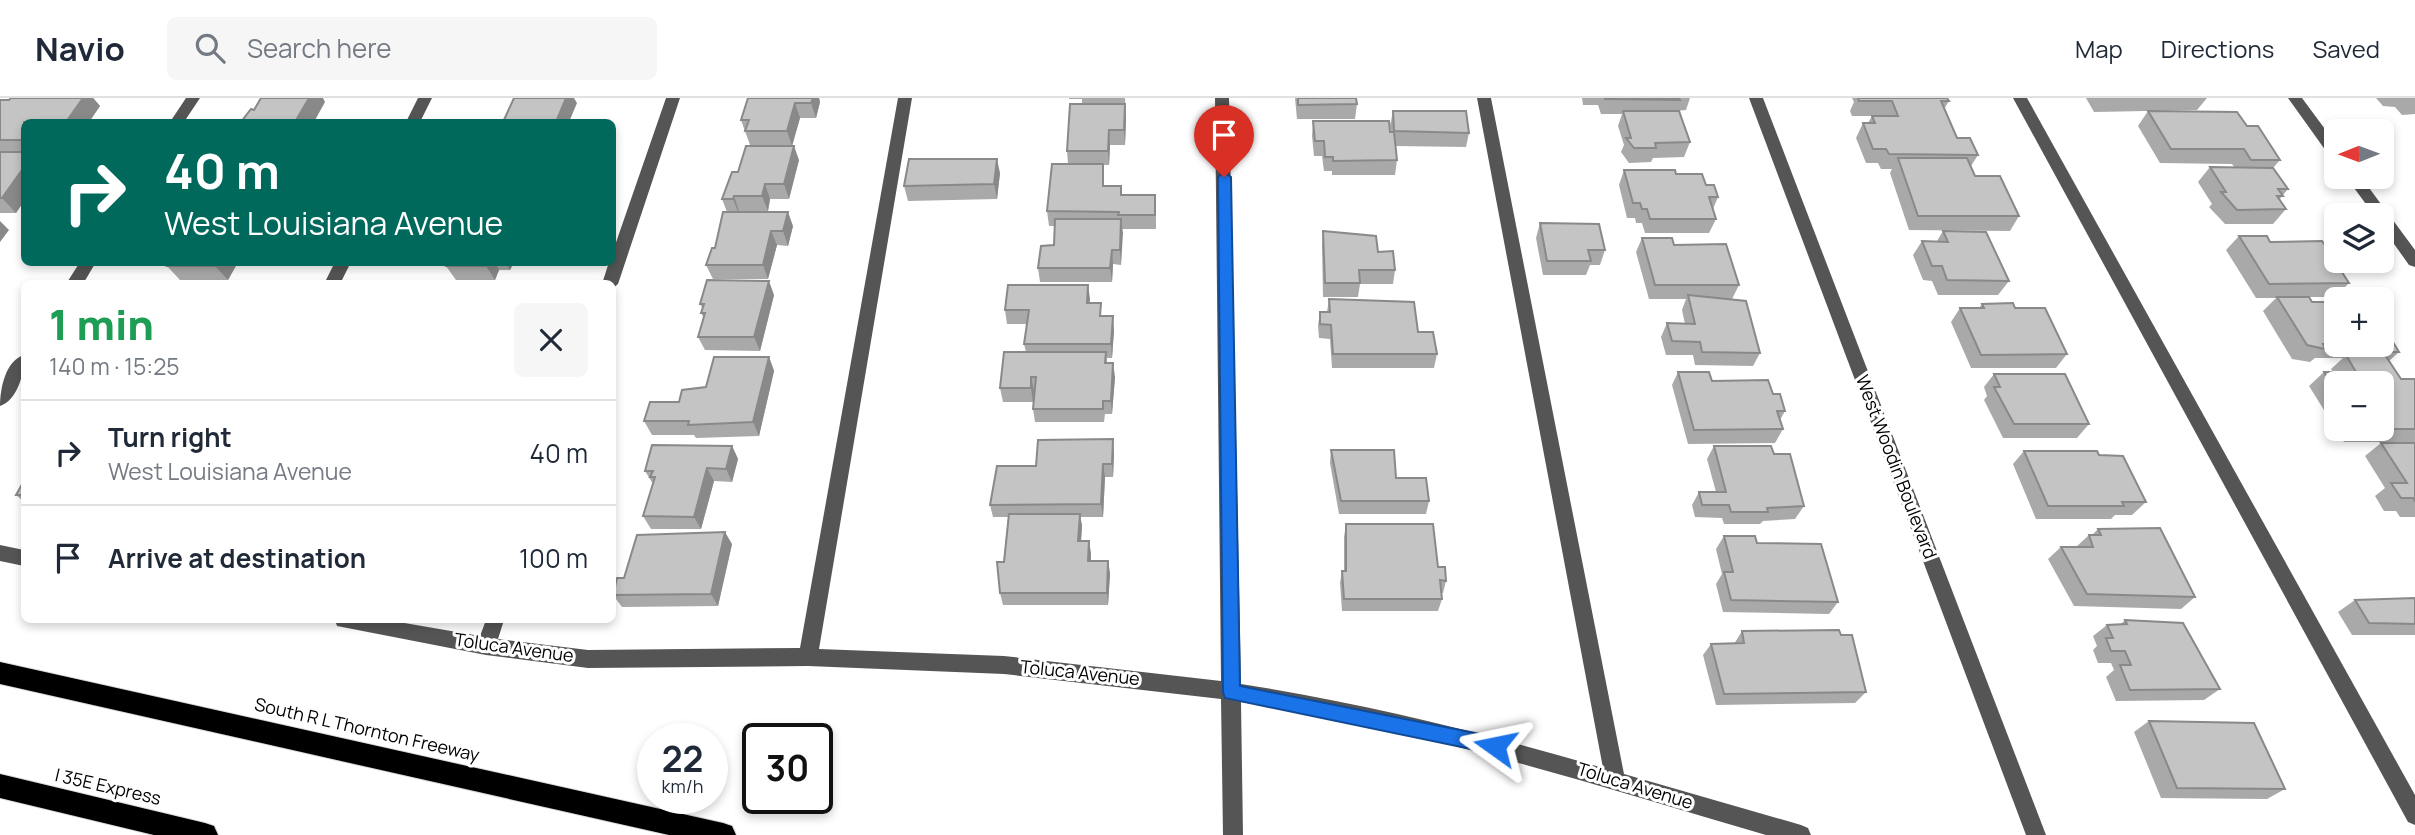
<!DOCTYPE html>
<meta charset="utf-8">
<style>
body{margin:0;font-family:Manrope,sans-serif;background:#f6f6f7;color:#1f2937;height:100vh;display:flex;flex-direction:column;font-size:26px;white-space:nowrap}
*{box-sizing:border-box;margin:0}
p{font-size:23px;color:#747a83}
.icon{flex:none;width:38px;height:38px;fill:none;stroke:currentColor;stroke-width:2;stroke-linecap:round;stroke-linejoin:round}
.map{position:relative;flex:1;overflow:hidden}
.side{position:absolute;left:21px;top:182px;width:595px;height:343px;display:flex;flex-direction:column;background:#fff;border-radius:10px;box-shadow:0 4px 10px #0003}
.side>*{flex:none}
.hud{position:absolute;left:21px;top:21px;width:595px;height:147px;border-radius:10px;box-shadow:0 4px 10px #0003;background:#00695c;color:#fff;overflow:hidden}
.needle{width:46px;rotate:269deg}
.fabs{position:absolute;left:2324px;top:21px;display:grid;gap:14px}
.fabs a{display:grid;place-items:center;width:70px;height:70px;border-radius:10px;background:#fff;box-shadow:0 4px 10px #0003;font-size:35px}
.speed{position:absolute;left:637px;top:625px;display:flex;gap:14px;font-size:35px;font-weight:700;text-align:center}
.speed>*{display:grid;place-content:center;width:91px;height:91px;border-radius:50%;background:#fff;box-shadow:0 4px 10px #0003;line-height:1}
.speed small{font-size:18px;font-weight:400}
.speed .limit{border:4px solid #111;border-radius:10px;background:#fff;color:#111}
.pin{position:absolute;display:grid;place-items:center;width:60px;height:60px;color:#fff;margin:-72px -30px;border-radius:50% 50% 50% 0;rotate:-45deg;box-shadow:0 0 7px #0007}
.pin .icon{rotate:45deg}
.me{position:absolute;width:77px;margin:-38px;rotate:282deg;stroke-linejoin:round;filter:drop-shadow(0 0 5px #0008)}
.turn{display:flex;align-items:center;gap:24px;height:147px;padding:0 28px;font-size:32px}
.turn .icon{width:91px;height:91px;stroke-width:2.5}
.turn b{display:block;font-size:49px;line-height:60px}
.round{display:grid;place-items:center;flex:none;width:74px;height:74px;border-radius:10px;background:#f6f6f7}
.overview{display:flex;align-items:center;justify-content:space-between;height:119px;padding:0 28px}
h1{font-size:42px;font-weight:800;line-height:52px;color:#1e9e55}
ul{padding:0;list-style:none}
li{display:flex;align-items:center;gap:21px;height:105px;padding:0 28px;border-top:2px solid #e0e1e3}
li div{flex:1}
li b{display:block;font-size:26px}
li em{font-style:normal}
header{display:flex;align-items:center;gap:42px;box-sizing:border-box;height:98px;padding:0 35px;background:#fff;border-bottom:2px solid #e0e1e3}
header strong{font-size:33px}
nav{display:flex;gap:38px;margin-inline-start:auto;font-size:24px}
.search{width:490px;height:63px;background:#f6f6f7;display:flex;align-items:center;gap:18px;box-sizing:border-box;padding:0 24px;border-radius:10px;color:#747a83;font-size:26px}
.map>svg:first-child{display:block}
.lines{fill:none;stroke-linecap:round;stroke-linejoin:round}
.highway-casing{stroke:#dbdbdb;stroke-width:2}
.minor{fill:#555;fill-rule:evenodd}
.highway{fill:#000;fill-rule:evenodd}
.wall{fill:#a9a9a9;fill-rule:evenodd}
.shaded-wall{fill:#898989}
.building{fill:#c4c4c4;stroke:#898989;stroke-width:2}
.route{fill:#1a73e8;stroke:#114b97;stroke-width:2}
.labels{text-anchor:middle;stroke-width:6;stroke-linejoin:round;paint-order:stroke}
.street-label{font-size:18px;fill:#000;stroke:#fff}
</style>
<header>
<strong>Navio</strong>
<div class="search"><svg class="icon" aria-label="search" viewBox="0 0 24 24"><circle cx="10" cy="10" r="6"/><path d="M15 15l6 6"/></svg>Search here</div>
<nav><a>Map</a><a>Directions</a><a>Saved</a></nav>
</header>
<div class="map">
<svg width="2415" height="737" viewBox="0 0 2415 737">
<rect width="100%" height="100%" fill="#fff"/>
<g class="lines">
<defs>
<g id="highway">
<polygon points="0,564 723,725 732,728 736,737 669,737 0,586"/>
<polygon points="0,676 205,725 214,728 218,737 154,737 0,700"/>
</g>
</defs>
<use href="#highway" class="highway-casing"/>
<g class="minor">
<polygon points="186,0 200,0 184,24 170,24"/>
<polygon points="418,0 432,0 420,24 406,24"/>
<polygon points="666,0 680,0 618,186 612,191 612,186 602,186 609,164 612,164 612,156"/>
<path d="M898 0H912L819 551 1004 558 1221 583 1215 0H1229L1241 586C1363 605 1484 635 1603 670L1477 0H1491L1624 676 1801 727 1808 730 1811 737H1766C1593 686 1420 631 1241 604L1243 737H1223L1221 601 1004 576 808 568 588 570 486 557 337 528 335 522H387L480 538 486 522H504L498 541 588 552 800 550Z"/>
<polygon points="1749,0 1763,0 2046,737 2026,737"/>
<polygon points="2013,0 2027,0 2415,697 2415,727 2408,724"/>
<polygon points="2288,0 2302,0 2336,46 2336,61 2331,60"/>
<polygon points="2346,79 2361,79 2415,152 2415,169 2409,167 2382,129 2382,117 2374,117"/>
<polygon points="80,164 96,164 83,186 66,186"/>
<polygon points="335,164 351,164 340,186 324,186"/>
<path d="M24 257C25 273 18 302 0 308 0 291 5 263 24 257Z"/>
<polygon points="0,447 24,452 24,468 0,463"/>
</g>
<use href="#highway" class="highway"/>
</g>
<g class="wall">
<polygon points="11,0 93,0 100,8 89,24 24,24 24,103 16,115 0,115 0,2 9,2"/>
<polygon points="748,0 819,0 820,4 816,20 800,20 792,48 750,47 741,22"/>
<polygon points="1069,0 1125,0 1126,21 1125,47 1110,47 1109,67 1104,67 1104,88 1122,97 1156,111 1156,131 1122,131 1121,167 1113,166 1112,184 1040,184 1038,170 1054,147 1055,128 1049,128 1047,113 1068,66 1067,53 1082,6 1082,1 1069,1"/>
<polygon points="1295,0 1356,0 1357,6 1355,21 1297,21"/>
<polygon points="1582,0 1690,0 1686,12 1676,13 1690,44 1684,59 1653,60 1651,64 1629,65 1621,54 1624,47 1618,28 1622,16 1601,16 1598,7 1583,7"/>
<polygon points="1852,0 1947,0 1949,3 1944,11 1957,40 1978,57 1971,68 1975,78 2019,118 2010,133 1909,132 1890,75 1892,71 1881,71 1878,65 1866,65 1856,40 1863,25 1868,25 1872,18 1852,18 1850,13 1854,4"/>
<polygon points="2086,0 2207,0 2197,12 2094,14"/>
<polygon points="2376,0 2415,0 2415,16 2402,17 2395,9 2383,8"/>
<polygon points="1393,13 1469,35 1466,49 1395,48 1397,62 1395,77 1332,77 1332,73 1324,73 1322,58 1314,58 1312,38 1313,23 1391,34 1390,28"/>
<polygon points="2148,13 2247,28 2280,62 2273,70 2288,91 2279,102 2286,111 2273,126 2225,126 2209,109 2212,106 2198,84 2210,69 2235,70 2232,66 2160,65 2138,28"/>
<polygon points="799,62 789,101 770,101 768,113 739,113 739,114 793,128 788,148 777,147 768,181 713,181 706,167 715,150 727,114 722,101 738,74"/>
<polygon points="1624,72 1676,76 1706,87 1718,99 1713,111 1716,121 1709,135 1645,135 1642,125 1636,125 1635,120 1627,120 1619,87"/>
<polygon points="1000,75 997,101 908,103 904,88"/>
<polygon points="1540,125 1605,152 1600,167 1590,167 1586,177 1543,177 1536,140"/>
<polygon points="1323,133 1378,154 1395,172 1393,186 1360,186 1358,199 1323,199 1322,147"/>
<polygon points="1943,133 2009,183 1998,197 1938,197 1932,183 1923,182 1913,157 1922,143 1937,143"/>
<path d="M2239 138 2270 144 2333 158 2348 168 2342 174 2349 185 2335 199H2309L2312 204H2336V247H2382L2399 254 2389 263 2401 281H2415V344H2344L2309 288 2324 274H2333L2331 271 2343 260H2315L2310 264 2292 261 2263 213 2276 200H2256L2226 152ZM2336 285 2382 331H2336Z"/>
<polygon points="1642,140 1674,147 1739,187 1732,201 1760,255 1753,268 1695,267 1693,257 1666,257 1661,239 1667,225 1685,226 1682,212 1686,201 1649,201 1636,154"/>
<polygon points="169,164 238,164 228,182 180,182 167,168"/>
<polygon points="447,164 514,164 510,172 499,172 495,182 456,182 446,168"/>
<polygon points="1088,187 1089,205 1114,232 1112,260 1107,260 1107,265 1115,279 1112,316 1105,316 1104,324 1035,324 1033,311 1033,304 1003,304 1000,290 1026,254 1024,246 1027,226 1007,226 1005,212"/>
<polygon points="774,197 760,253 705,252 698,239 704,220 701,215 703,211 700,206"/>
<polygon points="1329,201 1418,234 1437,256 1434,270 1332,270 1330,241 1319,240 1318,228 1320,214 1327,214"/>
<polygon points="1982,206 2015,210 2067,256 2056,270 1971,270 1951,224 1960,210 1979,210"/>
<polygon points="769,259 774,273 759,338 696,340 694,337 652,337 644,323 706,289"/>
<polygon points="1678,274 1712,283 1773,296 1785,313 1780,322 1783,331 1775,345 1688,346 1672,287"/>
<polygon points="1994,276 2089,326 2077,340 2003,340 1984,302 1987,298 1984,289"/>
<polygon points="2381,345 2415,345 2415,419 2400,419 2396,413 2384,413 2375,398 2385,390 2365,358"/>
<polygon points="732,348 738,361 732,384 714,383 701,431 651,431 643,418 653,386 645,373"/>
<polygon points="1714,348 1774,356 1804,408 1795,421 1763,423 1760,426 1724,426 1722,420 1695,419 1692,407 1699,394 1716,394 1707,361"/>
<polygon points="1331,352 1429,403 1426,416 1339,416 1330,365"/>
<polygon points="2024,353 2099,357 2146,404 2132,417 2115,417 2111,421 2036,421 2013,366"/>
<polygon points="1114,355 1113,379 1105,379 1103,419 1080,419 1082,428 1081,443 1091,455 1091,463 1110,475 1108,507 1003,507 1000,495 1008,419 993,419 990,407 1036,368"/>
<polygon points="24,383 24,404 16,397"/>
<polygon points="1346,426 1438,469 1446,483 1443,495 1441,495 1442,501 1438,513 1342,513 1340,485 1342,473 1344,473 1344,439"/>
<polygon points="2098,431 2195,499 2181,511 2074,508 2048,461 2061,449 2076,449 2089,437 2092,437"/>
<polygon points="1724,438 1757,445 1838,504 1829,516 1723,514 1716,486 1722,476 1716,451"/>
<polygon points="732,446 718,508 622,509 613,497 624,480"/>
<polygon points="2415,500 2415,537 2352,537 2338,514 2355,502"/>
<polygon points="2125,522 2220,591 2204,602 2116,603 2106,579 2114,572 2111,565 2098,565 2093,552 2097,548 2093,538 2107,527 2121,526"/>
<polygon points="1742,533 1866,594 1855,605 1716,607 1703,557 1711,546 1734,546"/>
<polygon points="2149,623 2285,691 2267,701 2161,700 2134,634"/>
</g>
<g class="shaded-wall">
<polygon points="80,0 93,0 100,8 89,24 66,24"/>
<polygon points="309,0 323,0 325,4 314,24 295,24"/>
<polygon points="566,0 574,0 577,5 569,24 556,24"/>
<polygon points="813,0 819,0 820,4 816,20 811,5"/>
<polygon points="795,5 800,20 792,48 787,33"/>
<polygon points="1125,6 1126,21 1125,47 1124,32"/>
<polygon points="1109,32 1110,47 1109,67 1108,53"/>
<polygon points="794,48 799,62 789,101 784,86"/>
<polygon points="997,61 1000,75 997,101 994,86"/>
<polygon points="24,69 24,103 16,115 2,100"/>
<polygon points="765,86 770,101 768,113 762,98"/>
<polygon points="734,98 739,113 739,116 733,101"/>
<polygon points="788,114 793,128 788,148 783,133"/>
<polygon points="1121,121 1123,135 1121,167 1120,152"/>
<polygon points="0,123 9,132 0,144"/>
<polygon points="771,133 777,147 768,181 763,167"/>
<polygon points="1112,152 1113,166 1112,184 1110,170"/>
<polygon points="217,164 238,164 228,182 215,168"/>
<polygon points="488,164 495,164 499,172 495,182 486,168"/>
<polygon points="505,164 514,164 510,172"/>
<polygon points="769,183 774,197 760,253 754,239"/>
<polygon points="1088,187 1090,201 1088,219 1087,205"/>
<polygon points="1113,218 1114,232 1112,260 1111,246"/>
<polygon points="769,259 774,273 759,338 753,324"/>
<polygon points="1113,265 1115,279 1112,316 1111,303"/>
<polygon points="1031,279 1034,293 1033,304 1031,290"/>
<polygon points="1113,341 1114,355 1113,379 1112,366"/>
<polygon points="732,348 738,361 732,384 726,371"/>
<polygon points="1103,366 1105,379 1103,419 1101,406"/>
<polygon points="707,370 714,383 701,431 694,419"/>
<polygon points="1080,416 1082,428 1080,456 1078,443"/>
<polygon points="725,434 732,446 718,508 711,496"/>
<polygon points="1089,443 1091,455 1090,475 1088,463"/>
<polygon points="1108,463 1110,475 1108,507 1107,495"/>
</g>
<g class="building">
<polygon points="11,0 83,0 66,24 24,24 24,42 0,42 0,2 9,2"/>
<polygon points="261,0 309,0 295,24 241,24 251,11 254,12"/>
<polygon points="514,0 566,0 556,24 503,24"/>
<polygon points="748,0 813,0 811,5 795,5 787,33 745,33 749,22 741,22"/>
<polygon points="1298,0 1356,0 1357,6 1298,7"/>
<polygon points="1605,0 1679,0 1680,2 1605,1"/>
<polygon points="1858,0 1947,0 1949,3 1941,3 1957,40 1970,40 1978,57 1889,56 1886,51 1873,51 1863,25 1875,25 1872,18 1898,18 1892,3 1859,3"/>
<polygon points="1070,6 1125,6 1124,32 1109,32 1108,53 1067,53"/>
<polygon points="1393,13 1466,13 1469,35 1394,33"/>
<polygon points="1623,13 1679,13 1690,44 1655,45 1656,50 1634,50 1626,40 1631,40"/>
<polygon points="2148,13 2237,14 2247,28 2258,28 2280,62 2251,62 2244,51 2171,51"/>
<polygon points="1313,23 1389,23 1390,34 1394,34 1397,62 1333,63 1333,59 1325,59 1324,43 1315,43"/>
<polygon points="746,48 794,48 784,86 765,86 762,98 734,98 733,101 722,101 732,74 738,74"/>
<polygon points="0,54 24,54 24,69 2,100 0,100"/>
<polygon points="1898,60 1967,60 1975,78 2000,78 2019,118 1918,118"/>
<polygon points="909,61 997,61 994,86 904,88"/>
<polygon points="1052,66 1103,66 1103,88 1121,88 1121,97 1155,97 1155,117 1118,117 1119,114 1047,113"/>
<polygon points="2210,69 2273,70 2288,91 2278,91 2283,98 2277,98 2286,111 2237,112 2221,94 2226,94"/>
<polygon points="1624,72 1675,72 1676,76 1702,76 1706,87 1714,87 1718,99 1709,99 1716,121 1650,121 1647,111 1642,111 1640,105 1633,105"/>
<polygon points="723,114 788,114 783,133 771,133 763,167 706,167 712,150 715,150"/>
<polygon points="1055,121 1121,121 1120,152 1112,152 1110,170 1038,170 1041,148 1054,147"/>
<polygon points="1540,125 1599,126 1605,152 1588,152 1591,163 1547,163"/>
<polygon points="1323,133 1376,138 1378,154 1393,153 1395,172 1359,172 1360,185 1325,185"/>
<polygon points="1943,133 1986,134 2009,183 1947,182 1942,168 1932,168 1922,143 1948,144"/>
<polygon points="2239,138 2267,138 2270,144 2322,143 2333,158 2336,158 2336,163 2345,163 2348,168 2338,168 2349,185 2269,186"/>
<polygon points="1642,140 1672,140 1674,147 1726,146 1739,187 1655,187"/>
<polygon points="169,164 217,164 215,168 167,168"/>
<polygon points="447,164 488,164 486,168 446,168"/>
<polygon points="707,182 769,183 754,239 698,239 705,215 701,215 704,206 700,206"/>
<polygon points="149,184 212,185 148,186"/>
<polygon points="434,185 487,185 486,186"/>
<polygon points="1008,187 1088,187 1087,205 1101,205 1100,218 1113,218 1111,246 1024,246 1029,212 1005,212"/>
<polygon points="1688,197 1746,203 1760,255 1702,254 1700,244 1672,243 1667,225 1695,226"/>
<polygon points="2277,199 2309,199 2312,204 2336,204 2336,246 2323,246 2325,251 2307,247"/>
<polygon points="1329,201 1414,204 1418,234 1433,234 1437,256 1333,256 1331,227 1320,226 1320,214 1330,214"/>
<polygon points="2013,205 2015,210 2045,210 2067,256 1981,257 1960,210 1984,210 1982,206"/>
<polygon points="2382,226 2399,254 2365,254 2360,247 2382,247"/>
<polygon points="1004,254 1106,254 1105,265 1113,265 1111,303 1103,303 1103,311 1033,311 1036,279 1031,279 1031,290 1000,290"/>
<polygon points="2346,257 2385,257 2401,281 2415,281 2415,331 2360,331 2382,331 2382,285 2336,285 2336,294 2324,274 2356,274"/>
<polygon points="714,259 769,259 753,324 688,327 689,323 644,323 650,304 679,304 682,292 706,289"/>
<polygon points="1678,274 1709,274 1712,283 1768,282 1773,296 1780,296 1785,313 1777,313 1783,331 1694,332"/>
<polygon points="1994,276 2065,276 2089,326 2014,326 1994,289 2000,289"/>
<polygon points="1113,341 1112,366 1103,366 1101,406 990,407 997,368 1036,368 1038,342"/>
<polygon points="2381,345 2415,345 2415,403 2413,400 2401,400 2391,385 2407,385"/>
<polygon points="652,347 732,348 726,371 707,370 694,419 643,418 655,379 650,379 653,373 645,373"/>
<polygon points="1714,348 1771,348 1774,356 1790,356 1804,408 1767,410 1768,414 1731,414 1729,407 1702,407 1699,394 1726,394"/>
<polygon points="1331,352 1394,352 1396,380 1426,380 1429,403 1341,403"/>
<polygon points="2024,353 2097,353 2099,357 2123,358 2146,404 2122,404 2124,408 2048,408"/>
<polygon points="24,383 24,397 16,397"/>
<polygon points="1009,416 1080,416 1078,443 1089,443 1088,463 1108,463 1107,495 1000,495 997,464 1004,464"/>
<polygon points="1346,426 1433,426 1438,469 1445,469 1446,483 1440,482 1442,501 1344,501 1342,473 1346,473"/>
<polygon points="2160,430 2195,499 2087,496 2061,449 2093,449 2089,437 2101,437 2098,431"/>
<polygon points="725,434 711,496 613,497 617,480 624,480 637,437"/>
<polygon points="1724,438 1755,438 1757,445 1821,446 1838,504 1731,502 1724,474 1733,474"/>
<polygon points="2415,500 2415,526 2369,525 2355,502"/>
<polygon points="2125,522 2183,525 2220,591 2130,592 2120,567 2131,567 2125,553 2111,553 2106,540 2113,540 2107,527 2127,526"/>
<polygon points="1839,532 1841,537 1852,537 1866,594 1724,596 1711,546 1744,545 1742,533"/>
<polygon points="2149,623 2254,625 2285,691 2177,690"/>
</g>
<polygon class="route" points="1224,74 1231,79 1240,588 1495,639 1501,642 1504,648 1501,654 1495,656 1225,600 1223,594 1218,79"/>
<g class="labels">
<g class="street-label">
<text transform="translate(1896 369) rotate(69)" y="6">West Woodin Boulevard</text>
<text transform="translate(514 550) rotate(8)" y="6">Toluca Avenue</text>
<text transform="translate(1080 575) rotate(6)" y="6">Toluca Avenue</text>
<text transform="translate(367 632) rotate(13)" y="6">South R L Thornton Freeway</text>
<text transform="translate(1635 688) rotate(17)" y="6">Toluca Avenue</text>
<text transform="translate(108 689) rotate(13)" y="6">I 35E Express</text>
</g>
</g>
</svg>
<div class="fabs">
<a><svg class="needle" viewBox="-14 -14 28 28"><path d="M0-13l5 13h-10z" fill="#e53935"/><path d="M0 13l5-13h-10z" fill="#747a83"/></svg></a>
<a><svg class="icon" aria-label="layers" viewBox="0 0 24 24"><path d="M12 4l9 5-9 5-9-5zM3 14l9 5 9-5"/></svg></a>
<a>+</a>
<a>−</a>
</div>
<div class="speed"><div>22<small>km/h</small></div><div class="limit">30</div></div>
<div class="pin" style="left:1224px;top:79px;background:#d93025"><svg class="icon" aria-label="arrive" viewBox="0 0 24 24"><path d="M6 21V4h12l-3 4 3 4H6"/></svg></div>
<svg class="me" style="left:1495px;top:648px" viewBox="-20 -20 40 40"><path d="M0-17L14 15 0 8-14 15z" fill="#1a73e8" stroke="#fff" stroke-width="4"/></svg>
<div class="hud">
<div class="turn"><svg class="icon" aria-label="right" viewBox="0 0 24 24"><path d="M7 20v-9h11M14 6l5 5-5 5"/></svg><div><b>40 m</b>West Louisiana Avenue</div></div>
</div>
<section class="side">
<div class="overview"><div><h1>1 min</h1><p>140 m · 15:25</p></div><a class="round"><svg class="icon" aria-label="close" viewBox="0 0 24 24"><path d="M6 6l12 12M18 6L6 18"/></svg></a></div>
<ul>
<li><svg class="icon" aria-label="right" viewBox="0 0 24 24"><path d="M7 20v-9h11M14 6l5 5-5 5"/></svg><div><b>Turn right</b><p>West Louisiana Avenue</p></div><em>40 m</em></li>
<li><svg class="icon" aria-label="arrive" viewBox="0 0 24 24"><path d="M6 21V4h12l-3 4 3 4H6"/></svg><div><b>Arrive at destination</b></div><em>100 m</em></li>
</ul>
</section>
</div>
